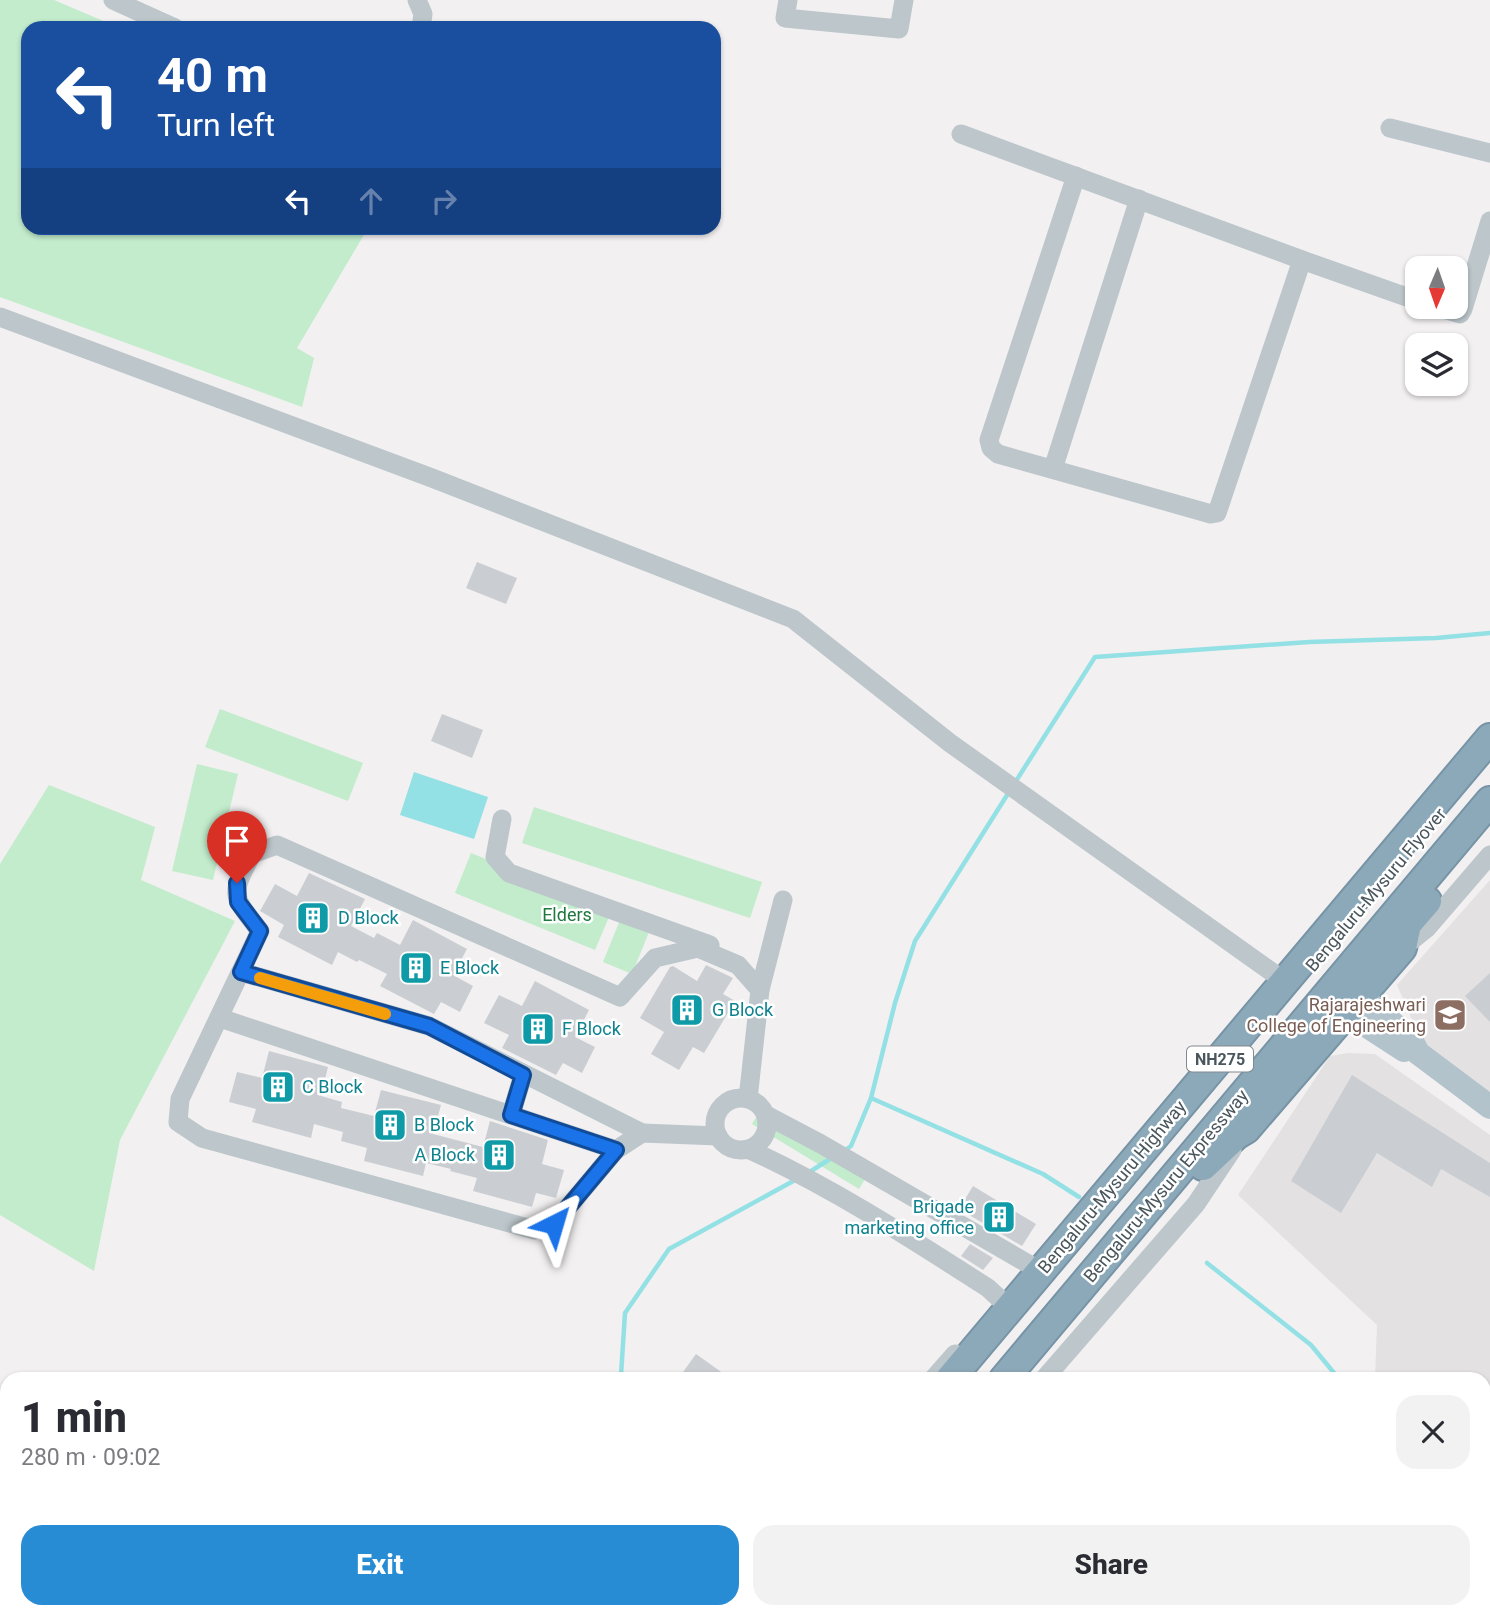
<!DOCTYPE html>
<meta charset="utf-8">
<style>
body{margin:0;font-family:Roboto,sans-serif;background:#f2f2f3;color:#2b2b33;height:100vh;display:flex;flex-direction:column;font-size:26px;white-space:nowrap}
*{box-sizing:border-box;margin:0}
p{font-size:23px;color:#7c7c81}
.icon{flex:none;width:38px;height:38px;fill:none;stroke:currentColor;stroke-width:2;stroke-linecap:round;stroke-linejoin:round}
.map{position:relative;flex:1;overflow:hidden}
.drawer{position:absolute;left:0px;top:1372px;width:1491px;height:247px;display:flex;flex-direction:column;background:#fff;border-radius:21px 21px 0 0;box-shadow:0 2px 5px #0004}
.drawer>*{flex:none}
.guide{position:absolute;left:21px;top:21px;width:700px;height:214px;border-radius:21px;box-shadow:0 2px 5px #0004;background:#1a4fa0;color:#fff;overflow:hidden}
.needle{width:46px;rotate:182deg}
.tools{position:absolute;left:1405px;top:256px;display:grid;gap:14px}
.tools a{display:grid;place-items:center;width:63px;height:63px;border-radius:14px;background:#fff;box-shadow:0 2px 5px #0004;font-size:35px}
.pin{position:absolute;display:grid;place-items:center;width:60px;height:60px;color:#fff;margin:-72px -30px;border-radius:50% 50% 50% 0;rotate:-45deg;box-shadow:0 0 7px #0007}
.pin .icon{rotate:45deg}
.me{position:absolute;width:77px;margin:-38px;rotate:40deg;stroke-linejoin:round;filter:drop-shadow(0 0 5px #0008)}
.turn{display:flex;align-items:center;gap:24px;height:147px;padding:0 21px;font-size:32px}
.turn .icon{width:91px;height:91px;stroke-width:2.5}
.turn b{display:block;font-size:49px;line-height:60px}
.lanes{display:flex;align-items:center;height:66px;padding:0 21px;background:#0003;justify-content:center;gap:35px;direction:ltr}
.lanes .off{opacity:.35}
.round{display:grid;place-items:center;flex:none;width:74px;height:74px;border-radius:21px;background:#f2f2f3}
.head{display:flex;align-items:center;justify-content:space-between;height:119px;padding:0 21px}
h1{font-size:42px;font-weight:800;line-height:52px}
.action{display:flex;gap:14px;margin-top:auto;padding:14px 21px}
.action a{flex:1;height:80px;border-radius:21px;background:#288cd4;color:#fff;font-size:28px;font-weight:800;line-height:80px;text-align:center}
.action a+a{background:#f2f2f3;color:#2b2b33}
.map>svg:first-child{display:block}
.education{fill:#e3e1e1}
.green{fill:#c2eccc}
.water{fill:#93e0e5}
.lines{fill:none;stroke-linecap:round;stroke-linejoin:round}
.stream{stroke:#93e0e5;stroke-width:4.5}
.building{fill:#caced2}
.highway-casing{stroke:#7794a6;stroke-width:32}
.minor{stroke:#bcc6cb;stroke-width:19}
.major{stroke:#b2c3cc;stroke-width:24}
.highway{stroke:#8ca9ba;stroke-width:28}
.rail-casing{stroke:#b2b6b9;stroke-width:7}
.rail{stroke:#fff;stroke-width:4.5;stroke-dasharray:13;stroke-linecap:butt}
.route-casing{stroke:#114b97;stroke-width:18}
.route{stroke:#1a73e8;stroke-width:12}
.slow{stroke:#f59e0b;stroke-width:12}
.labels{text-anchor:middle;stroke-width:5;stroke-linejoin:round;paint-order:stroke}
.shield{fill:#fff;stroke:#80898d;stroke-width:2}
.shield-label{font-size:16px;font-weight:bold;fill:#49565c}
.street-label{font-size:18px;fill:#49565c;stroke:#fff}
.park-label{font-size:18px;fill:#1f783e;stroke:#fff}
.culture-label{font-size:18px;fill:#0d838f;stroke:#fff;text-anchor:start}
.education-label{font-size:18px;fill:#785e54;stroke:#fff;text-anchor:end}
</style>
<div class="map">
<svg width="1490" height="1618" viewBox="0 0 1490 1618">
<rect width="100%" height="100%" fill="#f2f0f0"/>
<g class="education">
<polygon points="1490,880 1490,1093 1423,1045 1397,985"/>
<polygon points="1348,1053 1375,1054 1490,1135 1490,1445 1484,1450 1484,1379 1375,1379 1377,1325 1238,1195 1330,1056"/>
</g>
<g class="green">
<polygon points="0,0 54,0 120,28 28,28 28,228 368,228 297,348 314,358 302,407 0,297"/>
<polygon points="220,709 363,763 348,801 205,747"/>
<polygon points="197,764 238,774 213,880 172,871"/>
<polygon points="49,785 155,827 141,880 235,921 120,1140 94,1271 0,1215 0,864"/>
<polygon points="534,807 762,882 750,918 522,843"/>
<polygon points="471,853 612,910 595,950 455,893"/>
<polygon points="620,920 649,932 632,974 603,962"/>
<polygon points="758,1114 865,1179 859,1189 752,1124"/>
<polygon points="0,1530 7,1530 7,1612 77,1612 72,1614 0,1616"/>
</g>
<polygon class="water" points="414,772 488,797 474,839 400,815"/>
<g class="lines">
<g class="stream">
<polyline points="1016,781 1095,657 1309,642 1436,638 1490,633"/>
<polyline points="871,1098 1043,1174 1079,1197"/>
<polyline points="844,1151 851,1146 871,1098 895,1003 915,941 1009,792"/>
<polyline points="808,1173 833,1157"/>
<polyline points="1207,1263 1311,1345 1339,1379"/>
<polyline points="604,1379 621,1375 625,1313 669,1249 797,1179"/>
<polyline points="102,1618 116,1612"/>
</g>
</g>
<g class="building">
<polygon points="477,562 517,578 506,604 466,588"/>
<polygon points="442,714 483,730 472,758 431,741"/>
<polygon points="309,873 365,899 351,926 374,938 377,933 400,945 413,920 467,949 453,975 473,986 460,1012 441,1002 434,1014 380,986 387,974 359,960 357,962 338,952 332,965 278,937 284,925 260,911 275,884 297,896"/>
<polygon points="706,965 733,978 723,994 735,1001 704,1053 693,1047 679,1070 651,1054 664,1032 640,1018 670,967 673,966 697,981"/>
<polygon points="1490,973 1490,1022 1465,996"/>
<polygon points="535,981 589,1010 575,1037 595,1047 582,1073 563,1063 556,1075 502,1048 509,1035 484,1023 499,995 522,1006"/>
<polygon points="269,1051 328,1067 321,1096 342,1102 341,1108 374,1116 381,1090 441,1105 433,1134 483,1147 490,1121 548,1140 542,1164 564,1170 556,1198 536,1193 532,1207 473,1191 477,1178 450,1171 451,1169 426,1163 423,1176 364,1161 367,1148 341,1141 343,1132 314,1124 311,1138 252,1122 256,1109 229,1102 237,1072 262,1078"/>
<polygon points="1352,1075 1490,1163 1490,1197 1441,1169 1432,1187 1377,1153 1341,1213 1291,1181"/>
<polygon points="973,1186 1036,1224 1022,1246 959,1209"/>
<polygon points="970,1244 993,1258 983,1270 961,1256"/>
<polygon points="696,1354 731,1379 678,1379"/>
</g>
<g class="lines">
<defs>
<g id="highway">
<polyline points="1203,1166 1236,1135 1246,1129 1402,948 1407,924 1427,901"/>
<polyline points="950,1379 1490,738"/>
<polyline points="1004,1379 1490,801"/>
<polyline points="732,1618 738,1612"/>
<polyline points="756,1618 762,1612"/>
<polyline points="814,1618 820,1612"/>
</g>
</defs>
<use href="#highway" class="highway-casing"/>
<g class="minor">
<polyline points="113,0 175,28"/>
<polyline points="417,0 423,14 421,28"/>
<polyline points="788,0 785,18 899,29 904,0"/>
<polyline points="1390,128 1490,153"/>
<polyline points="961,134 1302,260"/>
<polyline points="1076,176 989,440 991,448 998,454 1211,514 1217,513 1302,260 1418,301"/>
<polyline points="1433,306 1460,314 1463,309 1490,221"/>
<polyline points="0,317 432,478 793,619 950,743 1276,975"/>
<polyline points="1053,469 1139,199"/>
<polyline points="502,819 495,857 509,873 710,945"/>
<polyline points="1402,948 1427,928 1490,855"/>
<polyline points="241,972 429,1026 642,1133"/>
<polyline points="220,1018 616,1150"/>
<circle cx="741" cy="1124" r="26"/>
<polyline points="748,1099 760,990 783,900"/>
<polyline points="511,1115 523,1075"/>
<polyline points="766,1115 821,1144 1030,1265"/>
<path d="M718 1136 642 1133 616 1150 554 1224 535 1230 202 1138 178 1122 180 1099 260 931C231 894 230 896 252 854L277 845 620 997 655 958 698 948 738 965 760 990"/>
<path d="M748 1149C833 1188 910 1238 988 1288L1001 1300"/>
<polyline points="933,1379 955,1354"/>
<polyline points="1044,1379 1196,1204 1232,1150"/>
<polyline points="707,1618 713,1612"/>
<polyline points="832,1618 838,1612"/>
</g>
<g class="major">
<polyline points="1361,996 1411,1039 1418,1053 1490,1107"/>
<polyline points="1347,1013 1404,1050"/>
</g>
<use href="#highway" class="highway"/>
<defs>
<g id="rail">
<polyline points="1484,1509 1490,1502"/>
<polyline points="1484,1531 1490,1524"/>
<polyline points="1386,1618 1392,1612"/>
<polyline points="1405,1618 1411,1612"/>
</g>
</defs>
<use href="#rail" class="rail-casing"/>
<use href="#rail" class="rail"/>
</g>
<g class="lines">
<defs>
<polyline id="route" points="237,883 238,902 260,931 241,972 429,1026 523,1075 511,1115 616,1150 554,1224"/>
</defs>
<use href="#route" class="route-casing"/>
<use href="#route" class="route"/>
<polyline class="slow" points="260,978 385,1014"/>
</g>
<defs>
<symbol id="building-square" viewBox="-11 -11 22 22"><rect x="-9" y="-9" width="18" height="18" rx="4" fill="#0f9aa8" stroke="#fff"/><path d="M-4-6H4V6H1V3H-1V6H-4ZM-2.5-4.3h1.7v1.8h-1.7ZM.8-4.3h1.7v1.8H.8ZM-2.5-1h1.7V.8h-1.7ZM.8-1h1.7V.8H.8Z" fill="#fff"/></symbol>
<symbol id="university-square" viewBox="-11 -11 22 22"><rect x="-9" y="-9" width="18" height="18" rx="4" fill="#8d6e63" stroke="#fff"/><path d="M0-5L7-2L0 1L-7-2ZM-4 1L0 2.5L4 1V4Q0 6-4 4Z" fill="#fff"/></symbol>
</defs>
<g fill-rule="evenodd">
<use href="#building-square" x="294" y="899" width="38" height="38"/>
<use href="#building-square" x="397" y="949" width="38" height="38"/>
<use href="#building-square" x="668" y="991" width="38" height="38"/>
<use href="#university-square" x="1431" y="996" width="38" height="38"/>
<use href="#building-square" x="519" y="1010" width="38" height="38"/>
<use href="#building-square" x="259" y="1068" width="38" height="38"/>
<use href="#building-square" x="371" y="1106" width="38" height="38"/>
<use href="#building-square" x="480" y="1136" width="38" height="38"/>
<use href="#building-square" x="980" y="1198" width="38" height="38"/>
</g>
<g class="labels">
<rect class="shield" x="1187" y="1046.5" width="66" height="25" rx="5"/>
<g class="shield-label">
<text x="1220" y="1065">NH275</text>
</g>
<g class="street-label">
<text transform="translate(1376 890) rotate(-50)" y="6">Bengaluru-Mysuru Flyover</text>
<text transform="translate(1166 1186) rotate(-50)" y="6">Bengaluru-Mysuru Expressway</text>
<text transform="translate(1112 1187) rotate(-50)" y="6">Bengaluru-Mysuru Highway</text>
</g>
<g class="park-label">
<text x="567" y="921">Elders</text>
</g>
<g class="culture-label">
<text x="338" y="924">D Block</text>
<text x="440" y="974">E Block</text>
<text x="712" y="1016">G Block</text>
<text x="562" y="1035">F Block</text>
<text x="302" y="1093">C Block</text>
<text x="414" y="1131">B Block</text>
<text x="475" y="1161" text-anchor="end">A Block</text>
<text x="974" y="1213" text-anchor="end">Brigade<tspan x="974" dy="21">marketing office</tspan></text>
</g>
<g class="education-label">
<text x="1426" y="1011">Rajarajeshwari<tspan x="1426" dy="21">College of Engineering</tspan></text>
</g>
</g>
</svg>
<div class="tools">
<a><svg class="needle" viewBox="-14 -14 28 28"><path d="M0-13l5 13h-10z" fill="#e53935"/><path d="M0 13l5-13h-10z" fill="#7c7c81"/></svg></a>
<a><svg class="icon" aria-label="layers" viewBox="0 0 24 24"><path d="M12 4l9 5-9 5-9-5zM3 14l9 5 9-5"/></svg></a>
</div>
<div class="pin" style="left:237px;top:883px;background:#d93025"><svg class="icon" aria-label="arrive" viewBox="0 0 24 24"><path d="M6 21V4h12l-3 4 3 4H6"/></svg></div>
<svg class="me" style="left:554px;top:1224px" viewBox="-20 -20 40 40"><path d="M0-17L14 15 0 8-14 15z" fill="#1a73e8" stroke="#fff" stroke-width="4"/></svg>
<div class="guide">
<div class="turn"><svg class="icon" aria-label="left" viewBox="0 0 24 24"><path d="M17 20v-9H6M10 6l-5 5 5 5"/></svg><div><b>40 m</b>Turn left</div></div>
<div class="lanes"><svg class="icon" aria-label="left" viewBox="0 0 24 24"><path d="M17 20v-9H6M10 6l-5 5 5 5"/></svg><svg class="icon off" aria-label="ahead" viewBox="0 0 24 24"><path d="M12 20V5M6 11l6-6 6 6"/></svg><svg class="icon off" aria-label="right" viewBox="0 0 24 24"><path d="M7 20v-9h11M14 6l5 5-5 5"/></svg></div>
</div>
<section class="drawer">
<div class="head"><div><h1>1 min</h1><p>280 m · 09:02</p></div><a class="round"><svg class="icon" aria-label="close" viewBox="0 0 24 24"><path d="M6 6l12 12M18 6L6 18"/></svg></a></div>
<div class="action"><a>Exit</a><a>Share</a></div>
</section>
</div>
